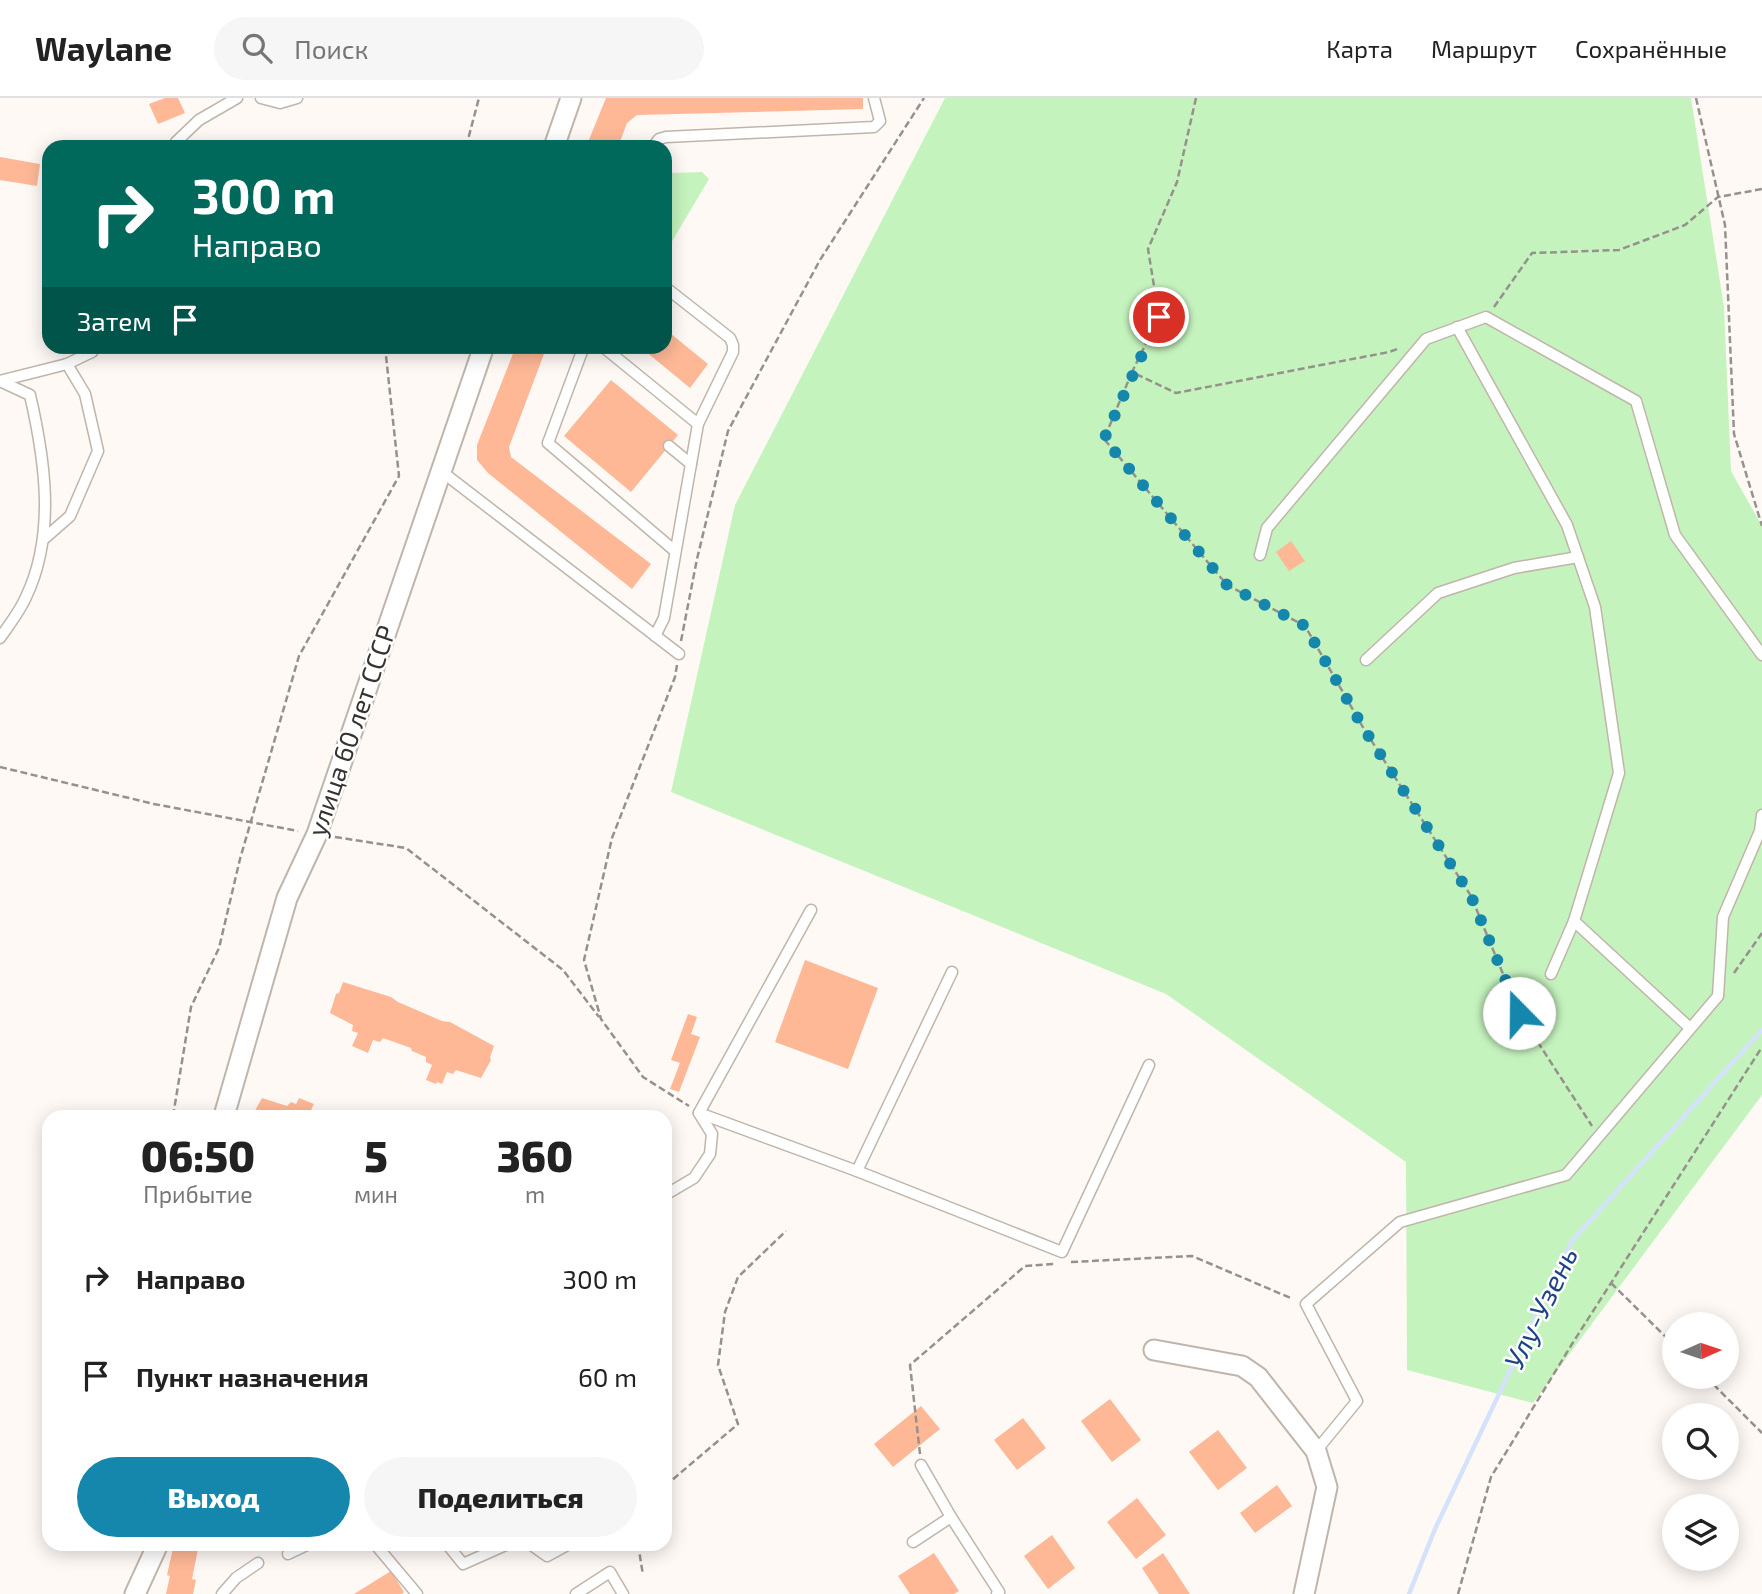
<!DOCTYPE html>
<html lang="ru">
<meta charset="utf-8">
<style>
body{margin:0;font-family:"Exo 2",sans-serif;background:#f6f6f6;color:#222;height:100vh;display:flex;flex-direction:column;font-size:26px;white-space:nowrap}
*{box-sizing:border-box;margin:0}
p{font-size:23px;color:#767676}
.icon{flex:none;width:38px;height:38px;fill:none;stroke:currentColor;stroke-width:2;stroke-linecap:round;stroke-linejoin:round}
.map{position:relative;flex:1;overflow:hidden}
.drawer{position:absolute;left:42px;top:1012px;width:630px;height:441px;display:flex;flex-direction:column;background:#fff;border-radius:21px;box-shadow:0 4px 18px #0003}
.drawer>*{flex:none}
.guide{position:absolute;left:42px;top:42px;width:630px;height:214px;border-radius:21px;box-shadow:0 4px 18px #0003;background:#00695c;color:#fff;overflow:hidden}
.needle{width:46px;rotate:87deg}
.buttons{position:absolute;left:1662px;top:1214px;display:grid;gap:14px}
.buttons a{display:grid;place-items:center;width:77px;height:77px;border-radius:50%;background:#fff;box-shadow:0 4px 18px #0003;font-size:35px}
.pin{position:absolute;display:grid;place-items:center;width:60px;height:60px;color:#fff;margin:-30px;border:4px solid #fff;border-radius:50%;box-shadow:0 2px 7px #0007}
.me{position:absolute;width:77px;margin:-38px;rotate:338deg;stroke-linejoin:round;filter:drop-shadow(0 0 5px #0008)}
.turn{display:flex;align-items:center;gap:24px;height:147px;padding:0 35px;font-size:32px}
.turn .icon{width:91px;height:91px;stroke-width:2.5}
.turn b{display:block;font-size:49px;line-height:60px}
.then{display:flex;align-items:center;height:66px;padding:0 35px;background:#0003;gap:14px;font-size:26px}
.eta{display:flex;justify-content:space-evenly;align-items:center;height:119px;text-align:center}
.eta b{font-size:42px;font-weight:800;line-height:49px}
.primary-button{display:flex;gap:14px;margin-top:auto;padding:14px 35px}
.primary-button a{flex:1;height:80px;border-radius:42px;background:#1586ac;color:#fff;font-size:28px;font-weight:800;line-height:80px;text-align:center}
.primary-button a+a{background:#f6f6f6;color:#222}
ul{padding:0;list-style:none}
li{display:flex;align-items:center;gap:21px;height:98px;padding:0 35px}
li div{flex:1}
li b{display:block;font-size:26px}
li em{font-style:normal}
header{display:flex;align-items:center;gap:42px;box-sizing:border-box;height:98px;padding:0 35px;background:#fff;border-bottom:2px solid #e0e0e0}
header strong{font-size:33px}
nav{display:flex;gap:38px;margin-inline-start:auto;font-size:24px}
.search{width:490px;height:63px;background:#f6f6f6;display:flex;align-items:center;gap:18px;box-sizing:border-box;padding:0 24px;border-radius:38px;color:#767676;font-size:26px}
.map>svg:first-child{display:block}
.green{fill:#c5f3be}
.lines{fill:none;stroke-linecap:round;stroke-linejoin:round}
.stream{stroke:#d4e3fb;stroke-width:4.5}
.building{fill:#feb896}
.lane-casing{stroke:#c0b5ab;stroke-width:13}
.street-casing{stroke:#c0b5ab;stroke-width:23}
.path{stroke:#96918d;stroke-width:2.5;stroke-dasharray:7 3.5;stroke-linecap:butt}
.lane{stroke:#fff;stroke-width:10}
.street{stroke:#fff;stroke-width:19}
.route{stroke:#1586ac;stroke-width:12;stroke-dasharray:0 21.6}
.labels{text-anchor:middle;stroke-width:5;stroke-linejoin:round;paint-order:stroke}
.street-label{font-size:26px;fill:#37332f;stroke:#fff}
.water-label{font-size:28px;font-style:italic;fill:#1c4489;stroke:#fff}
</style>
<header>
<strong>Waylane</strong>
<div class="search"><svg class="icon" aria-label="search" viewBox="0 0 24 24"><circle cx="10" cy="10" r="6"/><path d="M15 15l6 6"/></svg>Поиск</div>
<nav><a>Карта</a><a>Маршрут</a><a>Сохранённые</a></nav>
</header>
<div class="map">
<svg width="1762" height="1496" viewBox="0 0 1762 1496">
<rect width="100%" height="100%" fill="#fef9f5"/>
<g class="green">
<polygon points="945,0 1691,0 1724,209 1731,373 1762,428 1762,997 1533,1305 1407,1272 1406,1064 1166,896 671,694 735,407"/>
<polygon points="702,74 709,81 668,150 665,148 665,93 672,75"/>
</g>
<g class="lines">
<polyline class="stream" points="1409,1496 1435,1431 1571,1144 1762,932"/>
</g>
<g class="building">
<polygon points="165,0 178,0 185,15 158,26 149,6"/>
<polygon points="606,0 863,0 863,11 637,17 627,25 618,49 586,49"/>
<polygon points="0,59 40,66 37,88 0,82"/>
<polygon points="665,231 708,266 690,290 639,248 665,248"/>
<polygon points="516,248 547,248 509,349 511,359 651,466 632,491 488,375 477,362 477,347"/>
<polygon points="611,282 678,337 631,394 564,338"/>
<polygon points="1291,443 1305,463 1289,473 1276,454"/>
<polygon points="805,862 878,890 848,971 775,944"/>
<polygon points="343,884 391,899 398,904 442,923 450,924 494,948 490,959 491,962 481,980 456,972 453,976 447,974 442,986 437,984 436,986 426,982 432,967 426,964 426,959 412,953 411,950 383,940 380,944 373,942 368,955 352,948 358,935 352,933 353,927 330,915 336,896 339,895"/>
<polygon points="688,916 697,919 691,936 700,939 679,994 670,991 680,965 671,962"/>
<polygon points="262,1000 287,1008 291,1004 296,1006 299,1000 314,1006 311,1012 316,1014 318,1018 252,1018"/>
<polygon points="1110,1301 1141,1342 1112,1364 1081,1323"/>
<polygon points="921,1308 940,1331 893,1369 874,1346"/>
<polygon points="1023,1320 1046,1350 1017,1372 994,1342"/>
<polygon points="1218,1332 1247,1370 1218,1392 1189,1354"/>
<polygon points="1277,1387 1292,1408 1255,1435 1240,1415"/>
<polygon points="1137,1400 1166,1437 1136,1461 1107,1424"/>
<polygon points="1052,1437 1075,1470 1048,1491 1024,1458"/>
<polygon points="174,1446 199,1446 192,1481 196,1482 193,1496 166,1496 170,1478 167,1477"/>
<polygon points="934,1455 959,1493 954,1496 910,1496 898,1478"/>
<polygon points="1163,1455 1190,1496 1159,1496 1142,1470"/>
<polygon points="391,1473 404,1494 402,1496 354,1496"/>
</g>
<g class="lines">
<defs>
<g id="lane">
<polyline points="261,0 280,5 297,0"/>
<polyline points="174,49 176,44 199,22 237,0"/>
<polyline points="653,49 659,41 666,39 874,29 880,23 874,0"/>
<polyline points="665,189 730,240 733,247 733,254 698,326"/>
<polyline points="1457,229 1567,427 1595,509 1619,675 1574,823 1690,930"/>
<polyline points="584,248 548,345 675,453"/>
<polyline points="602,248 698,326 664,520 655,538"/>
<polyline points="67,266 92,254 95,248"/>
<path d="M0 283 30 297C45 362 56 436 26 499 20 513 9 527 0 540"/>
<polyline points="0,283 67,266 85,296 98,353 70,418 45,440"/>
<polyline points="669,348 691,366"/>
<polyline points="441,373 679,556"/>
<polyline points="1260,457 1267,430 1426,241 1486,219 1636,303 1675,437 1762,557"/>
<polyline points="1366,562 1438,495 1514,470 1578,459"/>
<polyline points="1551,876 1574,823"/>
<polyline points="699,1015 857,1073 1062,1154 1149,967"/>
<polyline points="699,1015 811,812"/>
<polyline points="857,1073 952,874"/>
<polyline points="665,1097 694,1080 710,1056 712,1036 699,1015"/>
<polyline points="1316,1353 1357,1303 1306,1206 1400,1124 1566,1077 1718,898 1723,819 1760,733 1762,717"/>
<polyline points="951,1419 999,1494 997,1496"/>
<polyline points="913,1444 951,1419 921,1367"/>
<polyline points="375,1446 417,1496"/>
<polyline points="447,1446 463,1466 508,1446"/>
<polyline points="530,1446 547,1458 569,1446"/>
<polyline points="288,1456 309,1446"/>
<polyline points="222,1496 236,1480 258,1465"/>
<polyline points="576,1496 610,1474 623,1496"/>
</g>
<g id="street">
<polyline points="554,49 571,0"/>
<polyline points="224,1018 287,800 317,736 484,248"/>
<polyline points="1154,1252 1242,1268 1258,1279 1316,1353 1327,1389 1304,1496"/>
<polyline points="135,1496 158,1446"/>
</g>
</defs>
<use href="#lane" class="lane-casing"/>
<use href="#street" class="street-casing"/>
<g class="path">
<polyline points="1196,0 1177,84 1148,151 1159,219 1132,274 1176,295 1389,254 1400,250"/>
<polyline points="1696,0 1725,127 1734,336 1762,428"/>
<polyline points="466,49 479,0"/>
<polyline points="1494,209 1532,155 1619,152 1685,127 1718,99 1762,91"/>
<polyline points="1132,274 1104,341 1227,487 1305,528 1364,631 1471,798 1519,915 1592,1028"/>
<polyline points="681,543 697,461 728,333 820,162 924,0"/>
<polyline points="677,567 675,579 612,740 584,862 601,921 643,979 689,1008"/>
<polyline points="0,669 154,706 298,733"/>
<polyline points="335,739 406,750 563,872 599,919"/>
<polyline points="1734,875 1762,835"/>
<polyline points="173,1018 191,909 219,850 240,761 299,558 399,378 386,258 391,248"/>
<polyline points="1071,1164 1192,1158 1293,1201"/>
<polyline points="1611,1185 1675,1248"/>
<polyline points="1706,1279 1762,1335"/>
<polyline points="920,1356 910,1267 1025,1168 1054,1166"/>
<polyline points="665,1388 738,1326 718,1267 725,1214 738,1179 786,1133"/>
<polyline points="638,1446 643,1477"/>
<polyline points="1458,1496 1491,1379 1572,1246 1762,949"/>
</g>
<use href="#lane" class="lane"/>
<use href="#street" class="street"/>
</g>
<g class="lines">
<polyline class="route" points="1159,219 1104,341 1227,487 1305,528 1364,631 1471,798 1519,915"/>
</g>
<g class="labels">
<g class="street-label">
<text transform="translate(352 633) rotate(-71)" y="9">улица 60 лет СССР</text>
</g>
<g class="water-label">
<text transform="translate(1541 1210) rotate(-64)" y="10">Улу-Узень</text>
</g>
</g>
</svg>
<div class="buttons">
<a><svg class="needle" viewBox="-14 -14 28 28"><path d="M0-13l5 13h-10z" fill="#e53935"/><path d="M0 13l5-13h-10z" fill="#767676"/></svg></a>
<a><svg class="icon" aria-label="search" viewBox="0 0 24 24"><circle cx="10" cy="10" r="6"/><path d="M15 15l6 6"/></svg></a>
<a><svg class="icon" aria-label="layers" viewBox="0 0 24 24"><path d="M12 4l9 5-9 5-9-5zM3 14l9 5 9-5"/></svg></a>
</div>
<div class="pin" style="left:1159px;top:219px;background:#d93025"><svg class="icon" aria-label="arrive" viewBox="0 0 24 24"><path d="M6 21V4h12l-3 4 3 4H6"/></svg></div>
<svg class="me" style="left:1519px;top:915px" viewBox="-20 -20 40 40"><circle r="19" fill="#fff"/><path d="M0-13L10 11 0 6-10 11z" fill="#1586ac"/></svg>
<div class="guide">
<div class="turn"><svg class="icon" aria-label="right" viewBox="0 0 24 24"><path d="M7 20v-9h11M14 6l5 5-5 5"/></svg><div><b>300 m</b>Направо</div></div>
<div class="then">Затем<svg class="icon" aria-label="arrive" viewBox="0 0 24 24"><path d="M6 21V4h12l-3 4 3 4H6"/></svg></div>
</div>
<section class="drawer">
<div class="eta">
<div><b>06:50</b><p>Прибытие</p></div>
<div><b>5</b><p>мин</p></div>
<div><b>360</b><p>m</p></div>
</div>
<ul>
<li><svg class="icon" aria-label="right" viewBox="0 0 24 24"><path d="M7 20v-9h11M14 6l5 5-5 5"/></svg><div><b>Направо</b></div><em>300 m</em></li>
<li><svg class="icon" aria-label="arrive" viewBox="0 0 24 24"><path d="M6 21V4h12l-3 4 3 4H6"/></svg><div><b>Пункт назначения</b></div><em>60 m</em></li>
</ul>
<div class="primary-button"><a>Выход</a><a>Поделиться</a></div>
</section>
</div>
